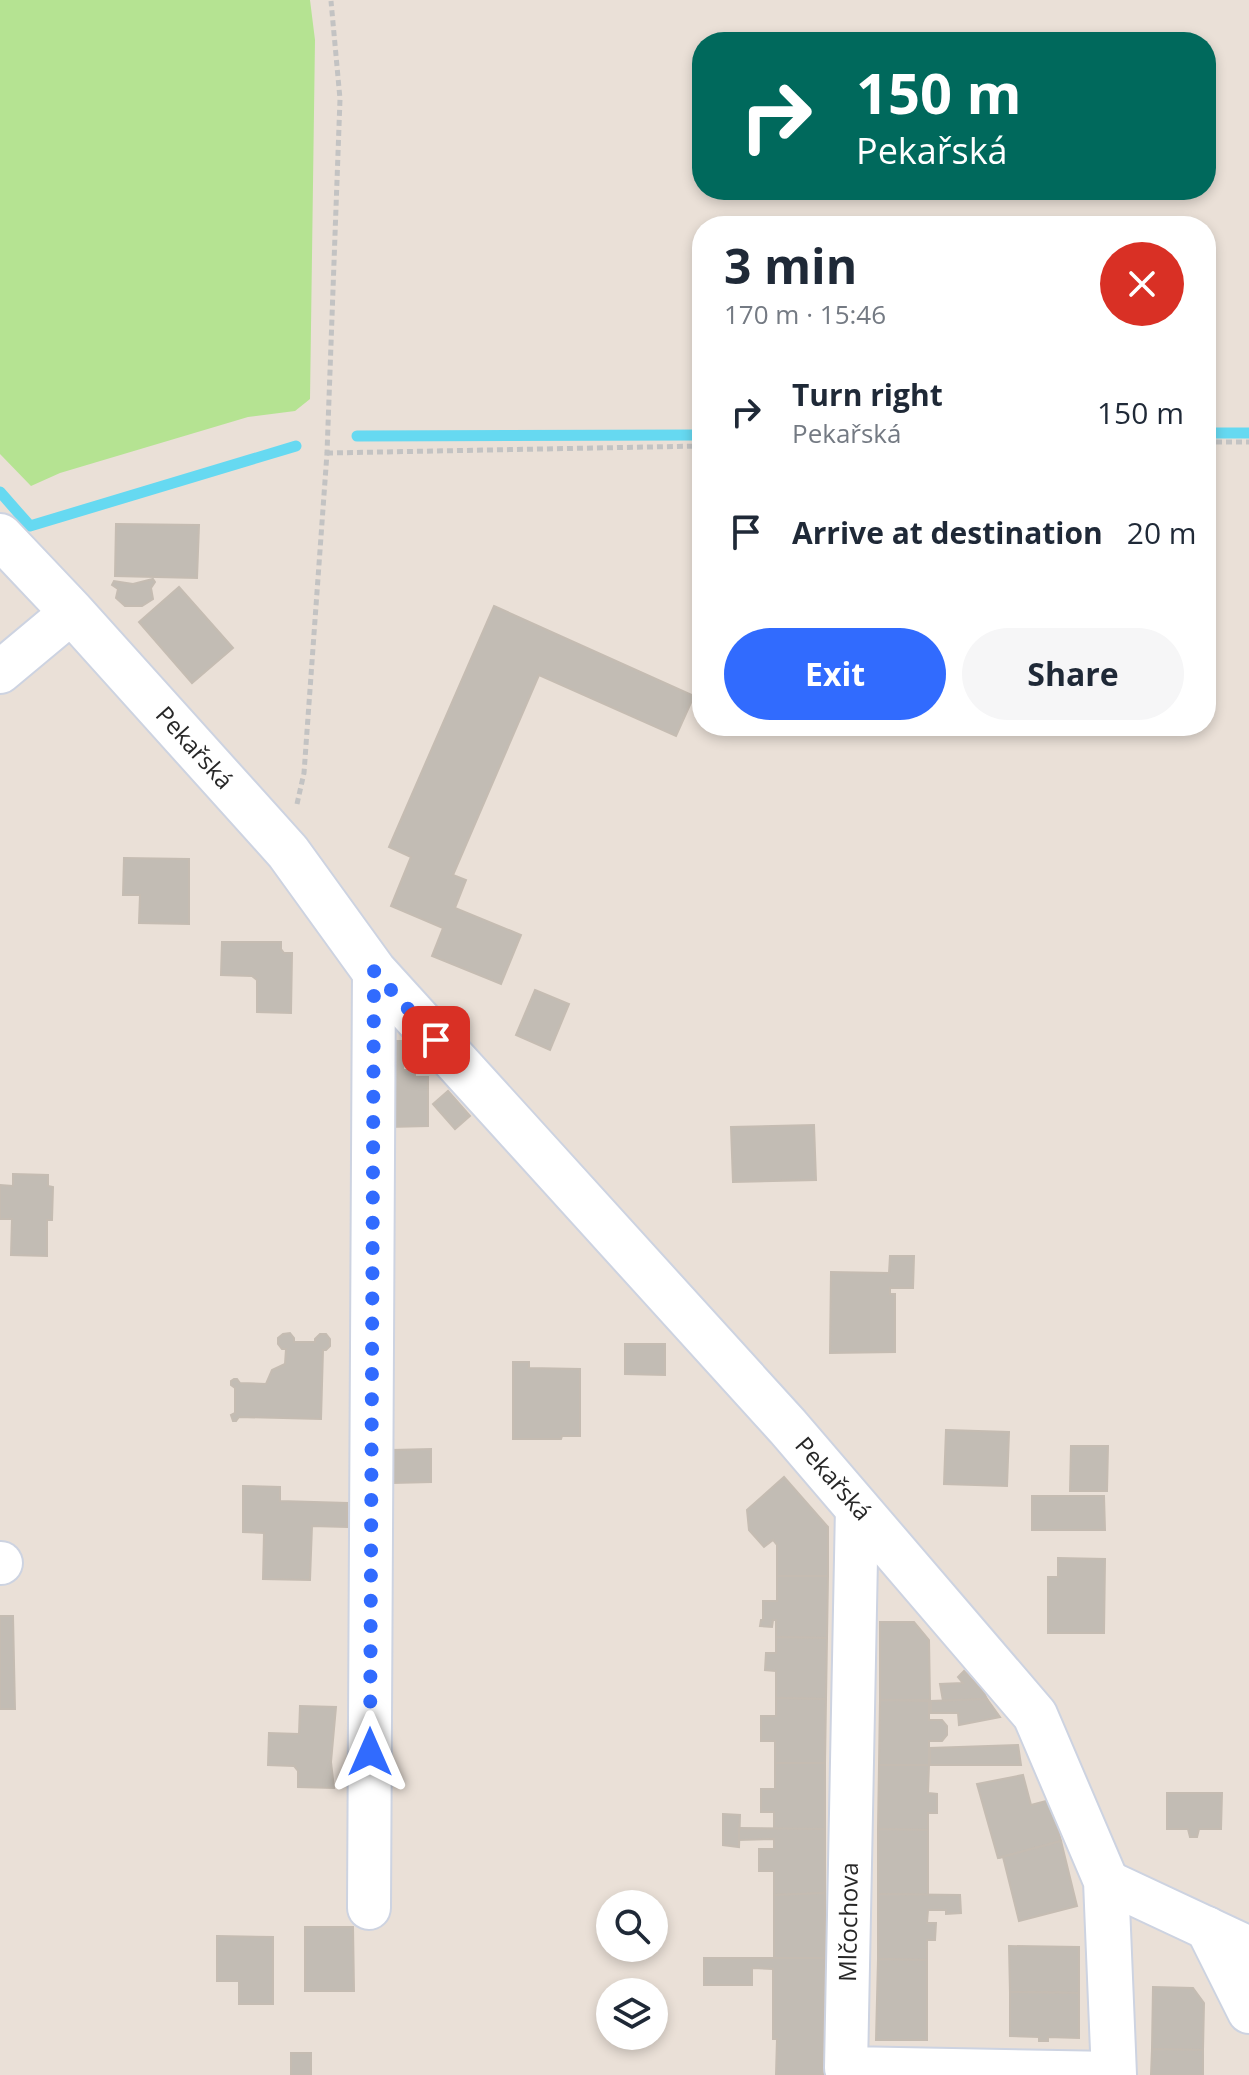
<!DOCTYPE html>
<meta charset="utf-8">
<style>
body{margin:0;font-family:"Open Sans",sans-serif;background:#f6f6f7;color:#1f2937;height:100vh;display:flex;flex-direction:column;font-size:30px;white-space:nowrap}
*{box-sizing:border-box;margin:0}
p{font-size:26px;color:#747a83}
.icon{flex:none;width:44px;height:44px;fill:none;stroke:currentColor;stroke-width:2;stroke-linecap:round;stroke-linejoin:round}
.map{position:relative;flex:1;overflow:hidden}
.sheet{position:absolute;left:692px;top:216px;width:524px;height:520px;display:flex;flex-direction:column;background:#fff;border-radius:32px;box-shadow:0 4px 12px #0003}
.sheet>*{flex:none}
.hud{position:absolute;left:692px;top:32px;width:524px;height:168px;border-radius:32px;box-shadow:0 4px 12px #0003;background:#00695c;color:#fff;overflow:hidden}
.fabs{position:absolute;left:596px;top:1890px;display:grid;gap:16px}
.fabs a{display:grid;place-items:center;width:72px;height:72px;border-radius:50%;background:#fff;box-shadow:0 4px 12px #0003;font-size:40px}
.pin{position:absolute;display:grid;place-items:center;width:68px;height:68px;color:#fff;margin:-34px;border-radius:16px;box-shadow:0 4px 12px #0006}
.me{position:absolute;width:88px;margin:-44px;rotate:0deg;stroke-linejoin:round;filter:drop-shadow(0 0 6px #0008)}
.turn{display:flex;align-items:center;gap:28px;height:168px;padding:0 32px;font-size:36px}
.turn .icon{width:104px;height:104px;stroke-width:2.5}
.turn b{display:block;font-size:56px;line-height:68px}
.round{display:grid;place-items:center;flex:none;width:84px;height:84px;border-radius:42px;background:#f6f6f7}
.headline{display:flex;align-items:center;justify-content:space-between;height:136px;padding:0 32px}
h1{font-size:48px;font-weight:700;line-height:60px}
.primary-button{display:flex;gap:16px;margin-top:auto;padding:16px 32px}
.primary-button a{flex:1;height:92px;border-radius:48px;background:#316bfe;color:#fff;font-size:32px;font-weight:700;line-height:92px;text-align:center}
.primary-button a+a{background:#f6f6f7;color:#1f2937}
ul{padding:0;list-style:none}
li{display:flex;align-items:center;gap:24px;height:120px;padding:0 32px}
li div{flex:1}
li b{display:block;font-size:30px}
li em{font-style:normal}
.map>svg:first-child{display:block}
.green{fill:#b5e392}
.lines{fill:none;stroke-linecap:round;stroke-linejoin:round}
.stream{stroke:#66d9f1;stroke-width:11}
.building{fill:#c2bcb4;stroke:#c5bcb2;stroke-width:2}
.street-casing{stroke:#cdd3e1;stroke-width:46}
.secondary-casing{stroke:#cdd3e1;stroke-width:48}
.path{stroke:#c3c3c3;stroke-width:5;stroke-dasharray:6 4;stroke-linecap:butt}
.street{stroke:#fff;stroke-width:42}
.secondary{stroke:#fff;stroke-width:44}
.route{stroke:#316bfe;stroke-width:14;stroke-dasharray:0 25.2}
.labels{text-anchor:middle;stroke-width:8;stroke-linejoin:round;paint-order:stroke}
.street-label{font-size:24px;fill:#272727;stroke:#fff}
</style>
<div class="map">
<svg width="1249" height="2075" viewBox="0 0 1249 2075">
<rect width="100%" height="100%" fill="#eae0d7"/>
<polygon class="green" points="0,0 310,0 315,40 310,399 295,411 248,417 60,473 31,486 0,454"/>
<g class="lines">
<g class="stream">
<polyline points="1206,433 1249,433"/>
<polyline points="357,436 702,435"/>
<polyline points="0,492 30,526 296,446"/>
</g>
</g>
<g class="building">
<polygon points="116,524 199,525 197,578 115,576"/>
<polygon points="153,579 155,582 151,588 153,599 142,606 125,606 116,598 118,589 112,585 114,581 133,584"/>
<polygon points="179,587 233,648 192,683 139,622"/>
<polygon points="494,606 694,696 676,736 539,675 453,875 466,880 455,908 521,935 501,984 432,956 443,928 391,906 411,857 389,847"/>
<polygon points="124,858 189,859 189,924 139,923 140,895 123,895"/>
<polygon points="222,942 281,942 281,949 284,953 292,953 291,1013 257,1012 257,980 252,976 221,975"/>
<polygon points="535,990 569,1004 550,1050 516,1035"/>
<polygon points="383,1041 403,1041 403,1070 415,1070 415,1077 428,1077 428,1126 388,1127"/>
<polygon points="448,1091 470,1116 455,1129 433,1104"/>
<polygon points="814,1125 816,1180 733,1182 731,1127"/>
<polygon points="13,1174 48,1175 48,1186 53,1187 52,1220 47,1220 47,1256 11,1255 12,1219 0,1219 0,1185 13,1186"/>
<polygon points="890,1256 914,1256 913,1288 890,1288 890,1294 895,1294 895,1352 830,1353 831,1272 889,1273"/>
<polygon points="290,1333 294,1338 294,1342 315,1342 315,1339 320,1334 326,1334 330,1339 330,1346 326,1350 323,1350 321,1419 239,1417 236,1421 233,1421 231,1415 235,1413 235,1388 231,1385 231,1381 234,1379 237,1379 240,1383 266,1384 272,1370 285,1364 286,1349 282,1349 278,1344 278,1338 283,1334"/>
<polygon points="625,1344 665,1344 665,1375 625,1374"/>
<polygon points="513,1362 529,1362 529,1368 580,1369 580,1436 562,1436 561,1439 513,1439"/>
<polygon points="946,1430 1009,1432 1007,1486 944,1484"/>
<polygon points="1071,1446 1108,1446 1107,1491 1070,1491"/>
<polygon points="431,1449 431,1482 393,1483 392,1450"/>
<polygon points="784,1477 828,1527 828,1576 777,1576 777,1545 773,1540 764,1547 749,1530 747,1510"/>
<polygon points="243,1486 280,1487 280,1501 347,1503 347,1527 312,1526 310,1580 263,1579 264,1533 243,1532"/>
<polygon points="1032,1496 1104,1496 1105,1530 1032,1530"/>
<polygon points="1058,1558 1105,1559 1104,1633 1048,1633 1048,1577 1058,1577"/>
<polygon points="777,1576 828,1576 827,1638 776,1637 776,1620 773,1620 772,1627 760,1626 761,1620 763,1620 763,1601 777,1601"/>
<polygon points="0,1616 13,1616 15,1709 0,1709"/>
<polygon points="880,1622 914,1622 929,1640 930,1700 880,1700"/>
<polygon points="776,1637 827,1638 826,1699 776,1698 776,1671 765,1670 766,1653 776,1653"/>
<polygon points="964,1671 983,1691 987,1699 943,1701 940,1684 963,1683 958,1677"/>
<polygon points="776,1698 826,1699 825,1763 775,1763 775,1741 761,1741 761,1716 776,1716"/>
<polygon points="987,1699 1000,1717 959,1725 958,1713 931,1713 931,1701"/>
<polygon points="880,1700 929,1701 929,1720 942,1720 947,1726 947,1735 942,1741 929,1741 929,1765 879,1765"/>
<polygon points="300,1706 336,1707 331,1762 334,1788 298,1787 298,1771 294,1766 268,1765 269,1733 299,1734"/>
<polygon points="1018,1745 1021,1765 930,1765 930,1748"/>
<polygon points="775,1763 825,1763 825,1829 774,1829 774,1812 761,1812 761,1789 775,1789"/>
<polygon points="879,1765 929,1765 928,1793 937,1794 937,1813 928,1813 928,1830 878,1829"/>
<polygon points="1023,1775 1031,1805 1050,1800 1061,1841 998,1858 977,1784"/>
<polygon points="1167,1793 1222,1793 1221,1829 1199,1829 1197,1837 1190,1837 1188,1829 1167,1829"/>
<polygon points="723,1814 740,1815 739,1847 723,1845"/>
<polygon points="739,1828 825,1829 825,1893 774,1895 774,1871 759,1871 759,1849 774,1849 774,1839 739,1840"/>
<polygon points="878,1829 928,1830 928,1895 878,1894"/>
<polygon points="1061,1841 1077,1906 1019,1921 1003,1857 998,1858"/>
<polygon points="825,1893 825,1958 774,1958 774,1895"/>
<polygon points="878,1894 960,1895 961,1913 946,1914 946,1910 928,1910 927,1923 936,1923 935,1940 927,1940 927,1960 878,1959"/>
<polygon points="305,1927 353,1927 354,1991 305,1991"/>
<polygon points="217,1936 273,1937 273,2004 239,2004 239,1981 217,1981"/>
<polygon points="1009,1946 1079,1947 1079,1993 1010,1992"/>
<polygon points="704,1958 825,1958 823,2075 776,2075 777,2039 773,2039 773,1969 752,1968 752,1985 704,1985"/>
<polygon points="878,1959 927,1960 927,2040 876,2040"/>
<polygon points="1153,1987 1193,1988 1204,2003 1203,2050 1152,2049"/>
<polygon points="1010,1992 1079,1993 1079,2038 1048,2037 1048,2041 1039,2041 1039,2037 1010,2036"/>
<polygon points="1152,2049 1203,2050 1203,2075 1151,2075"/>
<rect x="291" y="2053" width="20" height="22"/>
</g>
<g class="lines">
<defs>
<g id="street">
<polyline points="0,672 72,612"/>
<polyline points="857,1507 846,2068 1114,2073"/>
<polyline points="0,1563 1,1563"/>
<polyline points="1106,1881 1249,1948"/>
<polyline points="369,1908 374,971"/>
<polyline points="1207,1928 1249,2012"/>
</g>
<polyline id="secondary" points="0,536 72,612 288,852 374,971 788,1427 1035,1715 1106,1881 1114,2075"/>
</defs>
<use href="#street" class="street-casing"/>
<use href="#secondary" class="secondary-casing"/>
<g class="path">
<polyline points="1206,442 1249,442"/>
<polyline points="327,453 702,446"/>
<polyline points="297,804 304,773 327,453 340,99 331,1"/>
</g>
<use href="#street" class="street"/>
<use href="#secondary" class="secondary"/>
</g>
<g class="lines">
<polyline class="route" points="370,1752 374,971 436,1040"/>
</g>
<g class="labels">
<g class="street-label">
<text transform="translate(194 748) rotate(48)" y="8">Pekařská</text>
<text transform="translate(833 1479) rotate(49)" y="8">Pekařská</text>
<text transform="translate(849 1922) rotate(-89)" y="8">Mlčochova</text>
</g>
</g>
</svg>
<div class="fabs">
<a><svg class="icon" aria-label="search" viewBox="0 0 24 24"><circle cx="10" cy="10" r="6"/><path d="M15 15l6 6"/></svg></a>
<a><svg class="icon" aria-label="layers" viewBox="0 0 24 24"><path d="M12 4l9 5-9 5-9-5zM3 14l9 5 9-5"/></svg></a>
</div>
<div class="pin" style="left:436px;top:1040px;background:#d93025"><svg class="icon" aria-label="arrive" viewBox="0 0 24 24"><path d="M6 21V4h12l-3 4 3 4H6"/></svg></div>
<svg class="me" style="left:370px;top:1752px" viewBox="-20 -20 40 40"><path d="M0-17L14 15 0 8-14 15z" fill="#316bfe" stroke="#fff" stroke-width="4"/></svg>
<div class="hud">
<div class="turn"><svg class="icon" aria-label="right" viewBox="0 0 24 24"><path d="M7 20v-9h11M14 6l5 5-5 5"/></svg><div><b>150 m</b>Pekařská</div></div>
</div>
<section class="sheet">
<div class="headline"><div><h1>3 min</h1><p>170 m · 15:46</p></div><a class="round" style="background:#d93025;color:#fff"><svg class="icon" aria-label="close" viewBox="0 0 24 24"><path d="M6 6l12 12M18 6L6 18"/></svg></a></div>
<ul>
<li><svg class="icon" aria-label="right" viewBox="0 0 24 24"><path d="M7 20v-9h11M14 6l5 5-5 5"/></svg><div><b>Turn right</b><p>Pekařská</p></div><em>150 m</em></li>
<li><svg class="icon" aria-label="arrive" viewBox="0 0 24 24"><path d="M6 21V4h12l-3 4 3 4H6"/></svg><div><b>Arrive at destination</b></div><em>20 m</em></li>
</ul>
<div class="primary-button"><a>Exit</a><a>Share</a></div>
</section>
</div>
